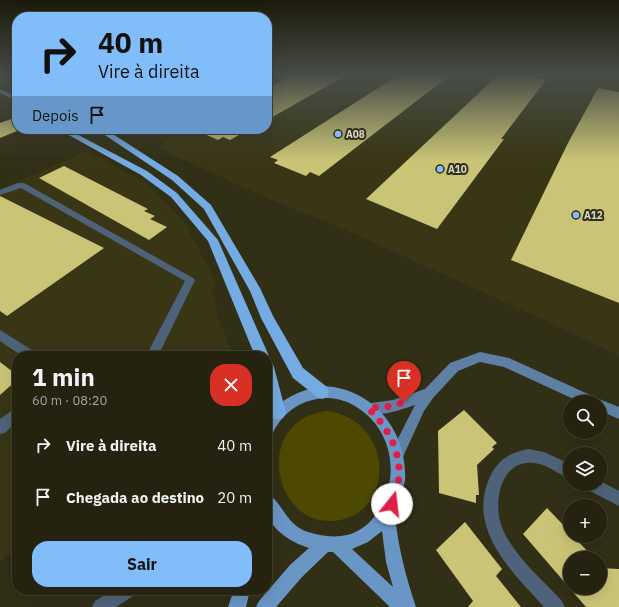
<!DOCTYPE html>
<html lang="pt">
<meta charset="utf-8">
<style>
body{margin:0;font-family:"IBM Plex Sans",sans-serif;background:#312f1e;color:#f1f3f6;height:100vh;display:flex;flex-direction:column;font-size:15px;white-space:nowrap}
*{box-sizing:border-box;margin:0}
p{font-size:13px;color:#a3a49f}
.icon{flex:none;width:22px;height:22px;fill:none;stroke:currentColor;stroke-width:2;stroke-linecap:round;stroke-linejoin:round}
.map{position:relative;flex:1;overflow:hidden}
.panel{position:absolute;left:12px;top:351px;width:260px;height:244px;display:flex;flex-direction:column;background:#252310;border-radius:16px;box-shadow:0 4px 16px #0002,0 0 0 1px #424030}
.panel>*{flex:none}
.hud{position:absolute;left:12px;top:12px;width:260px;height:122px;border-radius:16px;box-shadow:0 4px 16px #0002,0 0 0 1px #424030;background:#81bdfa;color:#111;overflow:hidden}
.fabs{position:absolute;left:563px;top:395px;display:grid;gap:8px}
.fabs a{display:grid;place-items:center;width:44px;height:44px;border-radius:50%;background:#252310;box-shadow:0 4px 16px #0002,0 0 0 1px #424030;font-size:20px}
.pin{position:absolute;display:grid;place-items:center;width:34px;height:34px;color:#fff;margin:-41px -17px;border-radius:50% 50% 50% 0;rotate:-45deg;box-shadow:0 0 4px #0007}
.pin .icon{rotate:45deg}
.me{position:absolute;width:44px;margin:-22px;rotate:16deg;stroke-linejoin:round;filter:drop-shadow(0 0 3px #0008)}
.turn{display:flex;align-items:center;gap:14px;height:84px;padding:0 20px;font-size:18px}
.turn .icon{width:52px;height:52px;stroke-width:2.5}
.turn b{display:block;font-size:28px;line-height:34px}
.then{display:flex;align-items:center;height:38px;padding:0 20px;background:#0003;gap:8px;font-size:15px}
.round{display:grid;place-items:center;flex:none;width:42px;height:42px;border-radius:16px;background:#312f1e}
.headline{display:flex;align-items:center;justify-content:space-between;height:68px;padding:0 20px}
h1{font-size:24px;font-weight:800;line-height:30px}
.button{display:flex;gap:8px;margin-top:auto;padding:8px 20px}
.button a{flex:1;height:46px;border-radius:16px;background:#81bdfa;color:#111;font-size:16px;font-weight:800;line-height:46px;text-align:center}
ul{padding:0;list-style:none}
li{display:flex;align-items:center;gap:12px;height:52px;padding:0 20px}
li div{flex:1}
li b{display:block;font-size:15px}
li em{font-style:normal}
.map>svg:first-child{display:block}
.built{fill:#383615}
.green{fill:#4e4901}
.building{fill:#cac576}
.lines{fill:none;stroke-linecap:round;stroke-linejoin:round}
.street{fill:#4e637a;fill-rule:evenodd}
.secondary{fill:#5e80a4;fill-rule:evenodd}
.primary{fill:#6a96c5;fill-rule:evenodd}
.highway{fill:#74abe3;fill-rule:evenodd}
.route{stroke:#e11d48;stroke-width:7;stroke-dasharray:0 12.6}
.poi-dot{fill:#81bdfa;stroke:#312f16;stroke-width:1.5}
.labels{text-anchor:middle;stroke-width:4;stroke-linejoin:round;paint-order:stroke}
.far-poi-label{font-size:10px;font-weight:bold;fill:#d9d8c9;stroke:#312f16;text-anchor:start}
</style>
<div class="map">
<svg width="619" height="607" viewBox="0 0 619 607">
<rect width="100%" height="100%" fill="#312f16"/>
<g class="built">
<polygon points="267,76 619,76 619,356 540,318 330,223 283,205 159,149 164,141 136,129 267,129"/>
<polygon points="87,151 146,183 182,219 216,281 212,293 219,319 233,356 17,356 17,564 7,554 0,562 0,189"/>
</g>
<path class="green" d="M326 411C395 419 397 516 333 521 272 525 253 421 326 411Z"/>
<g class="building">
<polygon points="292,76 345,76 267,120 267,88"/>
<polygon points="397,76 449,76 319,176 310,172 306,176 274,163 278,160 270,157"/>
<polygon points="497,76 528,76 546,80 501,139 504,139 437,229 366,199"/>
<polygon points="598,88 619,92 619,303 511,260 568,143"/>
<polygon points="17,117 17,131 0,138 0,123"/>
<polygon points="193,129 250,129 230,140 223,137 218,140"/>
<polygon points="64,166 148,209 144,211 155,216 150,219 167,227 149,240 39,178"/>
<polygon points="0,196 104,248 7,316 0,311"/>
<polygon points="0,362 17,375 17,380 0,395"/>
<polygon points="464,410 497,443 492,447 494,449 477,465 479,495 476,495 476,503 439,493 438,431"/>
<polygon points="547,508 570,532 570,536 573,536 594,558 570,558 570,588 600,588 600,568 619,569 619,607 586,607 523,534"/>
<polygon points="465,522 502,569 496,576 521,607 468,607 473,601 436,550"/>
</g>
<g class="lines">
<g class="street">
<polygon points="18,183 24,183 193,278 195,280 158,356 146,356 185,281 21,188 0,195 0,190"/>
<polygon points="0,330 35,352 37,356 22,356 0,341"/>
<polygon points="17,407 17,421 5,433 0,434 0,419"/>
<path d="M528 449 544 452 570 464V479C558 474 547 464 534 463 499 459 492 506 503 530 516 558 542 579 562 601L565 607H544C513 573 467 530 489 479 497 460 509 453 528 449Z"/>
<polygon points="600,481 619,491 619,506 586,489 584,484 600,484"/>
<polygon points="112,590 135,590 133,596 116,607 92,607 95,601"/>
</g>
<path class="secondary" d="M480 352 509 358 599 399 619 407V419L600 411V402H580L504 367 480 362 458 371 433 398 424 411 402 459 397 461 392 459 390 454 415 405C400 410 379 418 364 412L362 408 364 404 393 400 425 389 450 363Z"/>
<g class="primary">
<path d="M322 386C372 387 408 431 405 480 404 490 394 509 395 515 398 547 406 577 416 607H390L333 552H328L302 577 276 607H256L259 601 290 565 309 548C293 543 274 532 268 516 265 510 267 500 267 494 281 499 286 526 308 532 321 536 334 538 347 535 357 533 368 525 374 517 401 483 395 432 358 408 346 400 332 396 317 399 297 402 280 416 272 435L267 436V417C280 399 300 390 322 386ZM382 531 386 562 393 587 352 549 368 542Z"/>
<polygon points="234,590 250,590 246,607 228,607"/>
</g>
<g class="highway">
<polygon points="12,76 17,76 17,80"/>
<polygon points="0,89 17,97 17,101 0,93"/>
<polygon points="58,129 67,129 147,171 177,193 218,240 269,356 267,360 267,356 255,356 208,241 171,197 141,175"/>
<polygon points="96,129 105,129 178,176 211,205 260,288 273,316 303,368 327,387 329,392 327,397 322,399 317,397 293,378 261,318 250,291 204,209 172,180"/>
<polygon points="267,361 272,363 274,367 286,413 283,418 278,420 273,418 267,398"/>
</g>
</g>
<linearGradient id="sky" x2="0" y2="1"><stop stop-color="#1b1a0c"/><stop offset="0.47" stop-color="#484d47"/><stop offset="1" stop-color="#484d47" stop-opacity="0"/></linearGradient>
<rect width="619" height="161" fill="url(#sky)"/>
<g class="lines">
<path class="route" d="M392 504C408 467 395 434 368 408L393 406 404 402"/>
</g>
<g class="poi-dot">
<circle cx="338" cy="134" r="4"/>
<circle cx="440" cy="169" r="4"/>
<circle cx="576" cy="215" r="4"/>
</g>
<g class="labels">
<g class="far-poi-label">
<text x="346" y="138">A08</text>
<text x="448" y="173">A10</text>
<text x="584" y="219">A12</text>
</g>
</g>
</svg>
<div class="fabs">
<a><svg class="icon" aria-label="search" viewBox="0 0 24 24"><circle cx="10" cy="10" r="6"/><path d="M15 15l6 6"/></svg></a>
<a><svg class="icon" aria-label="layers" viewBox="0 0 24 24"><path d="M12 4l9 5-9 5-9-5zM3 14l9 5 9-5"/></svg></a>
<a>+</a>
<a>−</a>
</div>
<div class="pin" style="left:404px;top:402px;background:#d93025"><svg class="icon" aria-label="arrive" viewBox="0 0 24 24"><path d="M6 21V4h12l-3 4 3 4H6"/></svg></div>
<svg class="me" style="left:392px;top:504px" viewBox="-20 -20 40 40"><circle r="19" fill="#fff"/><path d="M0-13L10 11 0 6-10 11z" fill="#e11d48"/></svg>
<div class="hud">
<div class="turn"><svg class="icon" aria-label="right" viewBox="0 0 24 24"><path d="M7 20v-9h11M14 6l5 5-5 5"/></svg><div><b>40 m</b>Vire à direita</div></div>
<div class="then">Depois<svg class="icon" aria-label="arrive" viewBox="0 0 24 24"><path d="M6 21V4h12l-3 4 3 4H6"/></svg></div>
</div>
<section class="panel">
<div class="headline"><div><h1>1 min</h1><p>60 m · 08:20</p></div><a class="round" style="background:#d93025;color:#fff"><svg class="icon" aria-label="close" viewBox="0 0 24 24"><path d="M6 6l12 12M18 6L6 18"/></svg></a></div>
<ul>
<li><svg class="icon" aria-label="right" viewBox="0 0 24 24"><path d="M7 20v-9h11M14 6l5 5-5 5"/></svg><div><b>Vire à direita</b></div><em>40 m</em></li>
<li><svg class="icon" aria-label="arrive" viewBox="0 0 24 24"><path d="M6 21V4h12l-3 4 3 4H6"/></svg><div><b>Chegada ao destino</b></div><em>20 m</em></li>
</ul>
<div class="button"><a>Sair</a></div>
</section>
</div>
